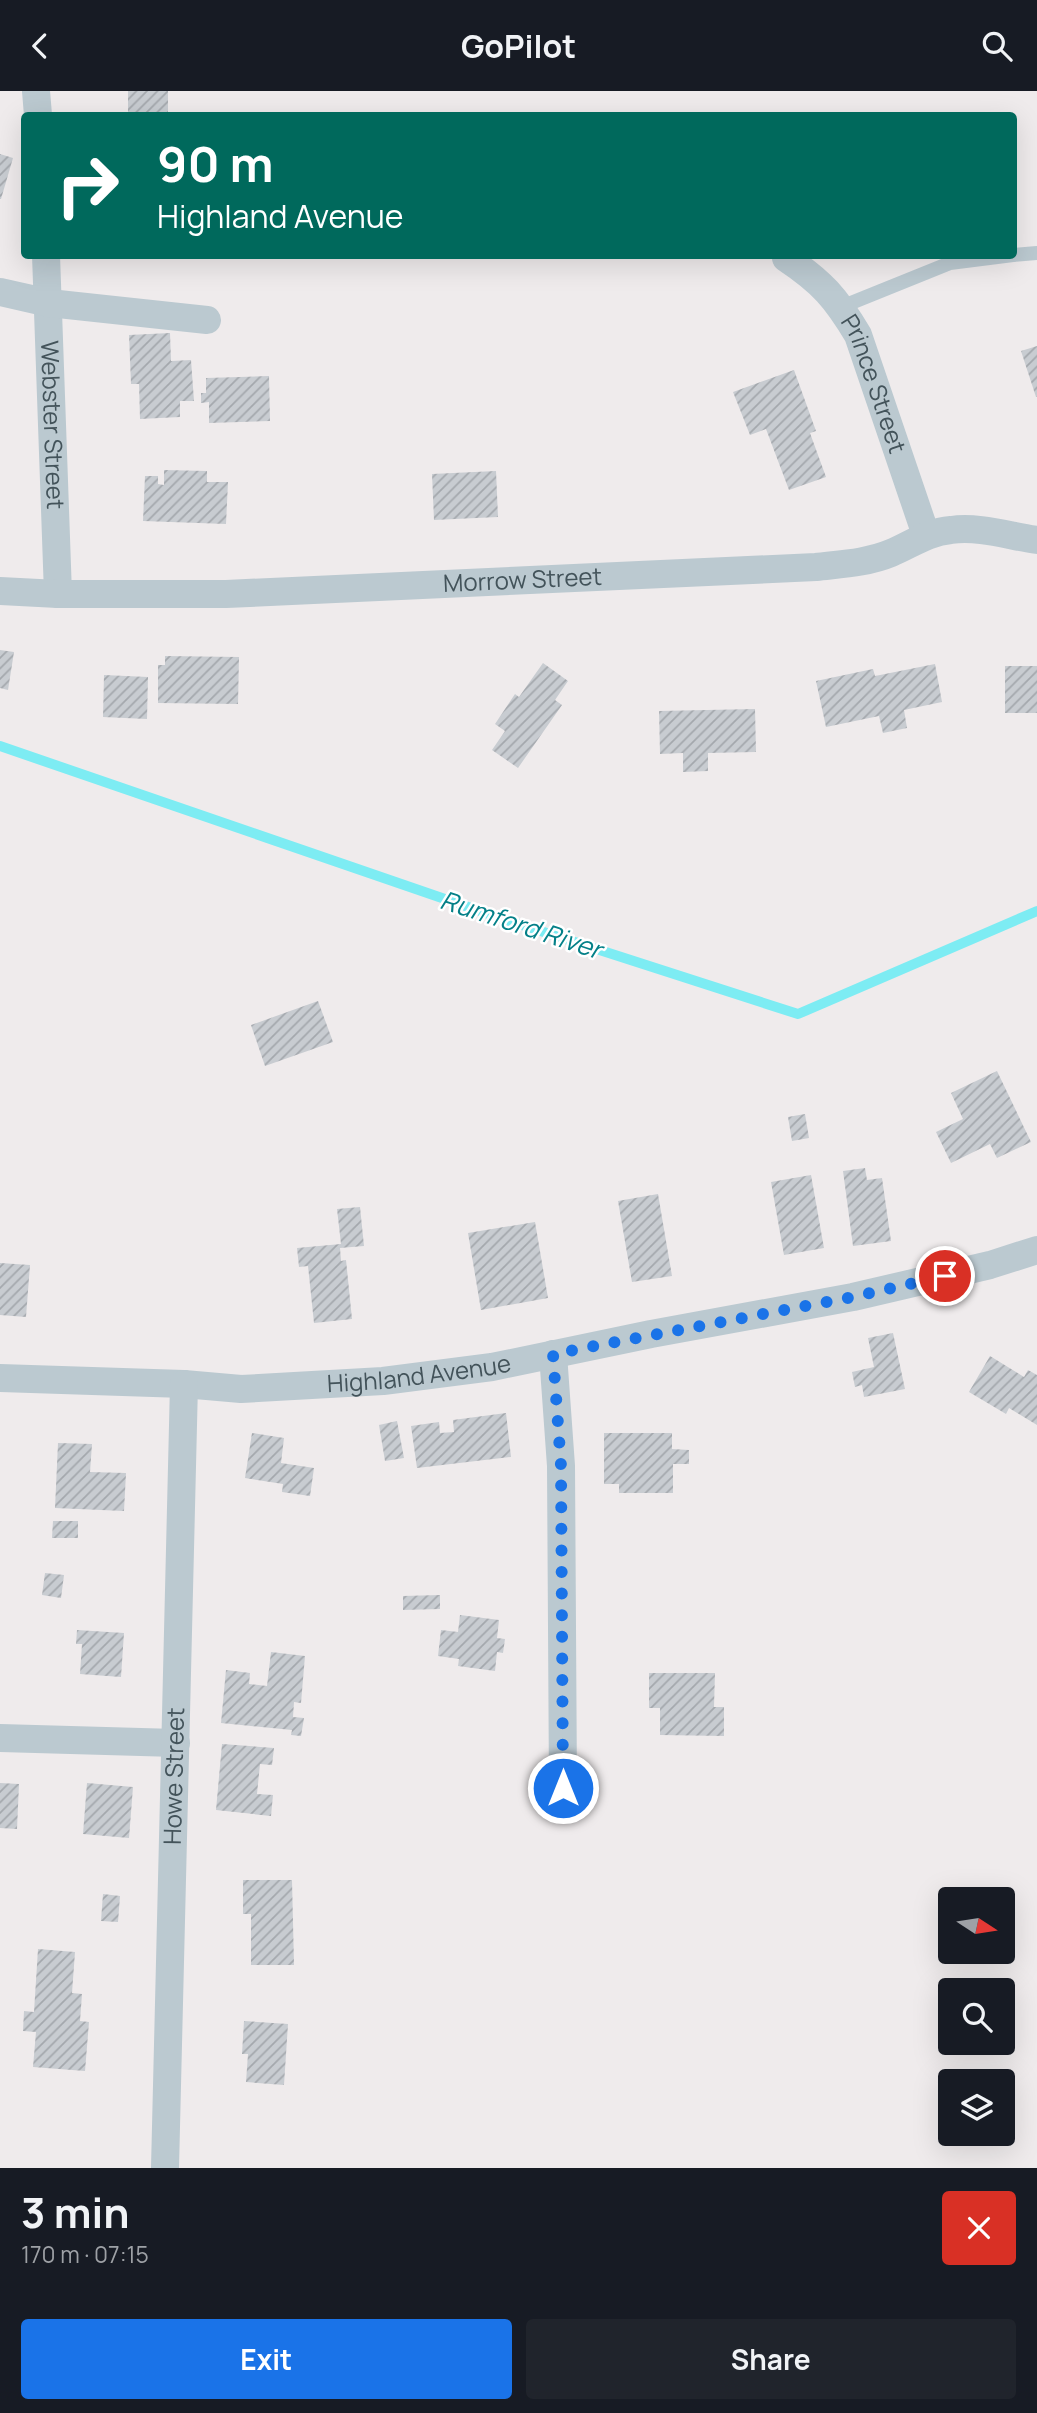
<!DOCTYPE html>
<meta charset="utf-8">
<style>
body{margin:0;font-family:Manrope,sans-serif;background:#20242c;color:#f1f3f6;height:100vh;display:flex;flex-direction:column;font-size:26px;white-space:nowrap}
*{box-sizing:border-box;margin:0}
p{font-size:23px;color:#9ea1a6}
.icon{flex:none;width:38px;height:38px;fill:none;stroke:currentColor;stroke-width:2;stroke-linecap:round;stroke-linejoin:round}
.map{position:relative;height:2077px;overflow:hidden}
.sheet{display:flex;flex-direction:column;background:#171b24;flex:1}
.sheet>*{flex:none}
.hud{position:absolute;left:21px;top:21px;width:996px;height:147px;border-radius:7px;box-shadow:0 7px 28px #0002;background:#00695c;color:#fff;overflow:hidden}
.needle{width:46px;rotate:102deg}
.fabs{position:absolute;left:938px;top:1796px;display:grid;gap:14px}
.fabs a{display:grid;place-items:center;width:77px;height:77px;border-radius:7px;background:#171b24;box-shadow:0 7px 28px #0002;font-size:35px}
.pin{position:absolute;display:grid;place-items:center;width:60px;height:60px;color:#fff;margin:-30px;border:4px solid #fff;border-radius:50%;box-shadow:0 2px 7px #0007}
.me{position:absolute;width:77px;margin:-38px;rotate:0deg;stroke-linejoin:round;filter:drop-shadow(0 0 5px #0008)}
.turn{display:flex;align-items:center;gap:24px;height:147px;padding:0 21px;font-size:32px}
.turn .icon{width:91px;height:91px;stroke-width:2.5}
.turn b{display:block;font-size:49px;line-height:60px}
.round{display:grid;place-items:center;flex:none;width:74px;height:74px;border-radius:7px;background:#20242c}
.headline{display:flex;align-items:center;justify-content:space-between;height:119px;padding:0 21px}
h1{font-size:42px;font-weight:700;line-height:52px}
.action{display:flex;gap:14px;margin-top:auto;padding:14px 21px}
.action a{flex:1;height:80px;border-radius:7px;background:#1a73e8;color:#fff;font-size:28px;font-weight:700;line-height:80px;text-align:center}
.action a+a{background:#20242c;color:#f1f3f6}
header{display:flex;justify-content:space-between;align-items:center;height:91px;padding:0 21px;background:#171b24;font-size:32px;font-weight:700}
.map>svg:first-child{display:block}
.lines{fill:none;stroke-linecap:round;stroke-linejoin:round}
.stream{stroke:#7decf3;stroke-width:10}
.building{fill:url(#building-hatch)}
.lane{stroke:#bbc9d0;stroke-width:14}
.street{stroke:#bbc9d0;stroke-width:28}
.route{stroke:#1a73e8;stroke-width:12;stroke-dasharray:0 21.6}
.labels{text-anchor:middle;stroke-width:5;stroke-linejoin:round;paint-order:stroke}
.street-label{font-size:24px;fill:#43535a;stroke:#fff}
.water-label{font-size:26px;font-style:italic;fill:#048088;stroke:#fff}
</style>
<header><svg class="icon" aria-label="back" viewBox="0 0 24 24"><path d="M15 5l-7 7 7 7"/></svg>GoPilot<svg class="icon" aria-label="search" viewBox="0 0 24 24"><circle cx="10" cy="10" r="6"/><path d="M15 15l6 6"/></svg></header>
<div class="map">
<svg width="1037" height="2077" viewBox="0 0 1037 2077">
<defs>
<pattern id="building-hatch" width="6" height="6" patternUnits="userSpaceOnUse" patternTransform="scale(1.75)"><rect width="6" height="6" fill="#c8ccd1"/><path d="M-1 1l2-2M0 6l6-6M5 7l2-2" fill="none" stroke="#a4a8ad"/></pattern>
</defs>
<rect width="100%" height="100%" fill="#efebec"/>
<g class="lines">
<polyline class="stream" points="0,655 503,828 798,923 1037,820"/>
</g>
<g class="building">
<rect x="128" y="0" width="40" height="24"/>
<polygon points="0,63 13,67 1,108 0,108"/>
<polygon points="170,242 171,270 191,269 194,310 180,310 180,326 140,328 139,293 131,293 129,244"/>
<polygon points="1037,255 1037,306 1036,306 1021,260"/>
<polygon points="794,279 816,340 810,342 826,386 789,399 766,338 750,344 733,301"/>
<polygon points="269,285 270,330 209,332 209,311 201,312 201,302 206,302 206,287"/>
<polygon points="164,379 207,380 207,391 228,391 226,433 143,430 145,385 158,385 158,393 164,394"/>
<polygon points="496,380 498,426 434,429 432,383"/>
<polygon points="0,559 14,561 8,599 0,597"/>
<polygon points="165,565 239,566 238,613 158,612 158,574 165,574"/>
<polygon points="543,572 568,590 555,609 562,614 518,677 492,659 505,640 495,633 515,603 519,606"/>
<polygon points="935,573 942,611 904,619 907,637 883,642 879,625 826,636 816,590 873,578 875,585"/>
<rect x="1005" y="575" width="32" height="47"/>
<polygon points="104,584 148,586 147,628 103,626"/>
<polygon points="755,618 756,661 708,662 708,680 683,681 683,662 660,663 659,620"/>
<polygon points="318,910 333,951 265,975 251,934"/>
<polygon points="997,980 1031,1051 997,1067 990,1053 951,1072 936,1041 963,1028 951,1002"/>
<polygon points="805,1023 809,1047 792,1050 788,1026"/>
<polygon points="865,1077 867,1089 882,1087 891,1150 853,1155 843,1080"/>
<polygon points="811,1084 824,1157 784,1164 771,1091"/>
<polygon points="658,1103 672,1185 632,1191 618,1110"/>
<polygon points="360,1116 364,1155 340,1157 341,1170 346,1169 352,1228 314,1232 308,1175 299,1176 297,1157 341,1153 337,1118"/>
<polygon points="535,1131 548,1207 481,1219 468,1142"/>
<polygon points="0,1172 30,1174 26,1226 0,1224"/>
<polygon points="893,1242 905,1298 864,1306 862,1294 855,1296 852,1281 874,1276 868,1247"/>
<polygon points="990,1265 1024,1286 1028,1279 1037,1284 1037,1334 1009,1317 1006,1323 969,1301"/>
<polygon points="506,1322 511,1366 417,1377 411,1335 439,1331 440,1342 454,1341 453,1329"/>
<polygon points="397,1330 404,1367 385,1370 379,1334"/>
<polygon points="252,1342 284,1347 281,1372 314,1377 310,1405 282,1401 283,1393 245,1387"/>
<polygon points="604,1342 672,1342 672,1358 689,1359 689,1373 673,1373 673,1402 619,1402 619,1393 604,1393"/>
<polygon points="58,1352 92,1353 90,1381 126,1382 124,1420 55,1417"/>
<polygon points="53,1430 78,1430 78,1447 52,1447"/>
<polygon points="45,1482 64,1484 61,1507 42,1504"/>
<polygon points="440,1504 440,1518 403,1519 403,1505"/>
<polygon points="460,1524 499,1529 497,1547 505,1548 503,1562 497,1561 495,1580 458,1575 459,1568 438,1565 441,1539 458,1541"/>
<polygon points="77,1539 124,1542 121,1586 80,1583 82,1553 76,1553"/>
<polygon points="271,1561 305,1565 301,1612 294,1611 293,1626 304,1627 301,1645 291,1644 292,1639 221,1632 226,1579 250,1582 249,1593 267,1595"/>
<polygon points="649,1582 715,1582 714,1616 724,1616 724,1645 660,1644 660,1617 649,1617"/>
<polygon points="222,1653 274,1657 272,1674 260,1673 257,1703 273,1704 271,1725 216,1719"/>
<polygon points="0,1692 19,1693 17,1738 0,1737"/>
<polygon points="87,1692 133,1696 129,1747 83,1743"/>
<polygon points="243,1789 292,1789 294,1874 251,1874 251,1823 243,1823"/>
<polygon points="103,1803 120,1805 118,1831 101,1830"/>
<polygon points="38,1858 75,1861 72,1902 82,1903 80,1930 89,1931 85,1980 33,1976 36,1941 23,1940 24,1920 34,1921"/>
<polygon points="244,1930 288,1933 284,1994 246,1991 248,1963 242,1963"/>
</g>
<g class="lines">
<g class="lane">
<polyline points="1013,164 1037,162"/>
<polyline points="841,216 950,172 1013,164"/>
</g>
<g class="street">
<polyline points="36,0 38,24"/>
<path id="s1" d="M46 164 58 503"/>
<path id="s2" d="M786 167C822 191 836 207 858 244L926 444"/>
<polyline points="0,201 49,212 207,229"/>
<path id="s3" d="M0 500 58 503H226L816 476C841 473 867 472 891 462 912 453 928 441 951 439 979 435 1009 445 1037 449"/>
<polyline points="553,1263 561,1375 563,1697"/>
<path id="s4" d="M0 1287 184 1293 241 1298 383 1290 492 1276 651 1243 853 1206 990 1174 1037 1159"/>
<polyline points="0,1647 176,1652"/>
<path id="s5" d="M165 2077 184 1293"/>
</g>
</g>
<g class="lines">
<polyline class="route" points="563,1697 561,1375 553,1263 853,1206 945,1185"/>
</g>
<g class="labels">
<g class="street-label">
<text dy="8" stroke="none"><textPath href="#s2" startOffset="158">Prince Street</textPath></text>
<text dy="8" stroke="none"><textPath href="#s1" startOffset="170">Webster Street</textPath></text>
<text dy="8" stroke="none"><textPath href="#s3" startOffset="523">Morrow Street</textPath></text>
<text dy="8" stroke="none"><textPath href="#s4" startOffset="420">Highland Avenue</textPath></text>
<text dy="8" stroke="none"><textPath href="#s5" startOffset="392">Howe Street</textPath></text>
</g>
<g class="water-label">
<text transform="translate(521 834) rotate(18)" y="9">Rumford River</text>
</g>
</g>
</svg>
<div class="fabs">
<a><svg class="needle" viewBox="-14 -14 28 28"><path d="M0-13l5 13h-10z" fill="#e53935"/><path d="M0 13l5-13h-10z" fill="#9ea1a6"/></svg></a>
<a><svg class="icon" aria-label="search" viewBox="0 0 24 24"><circle cx="10" cy="10" r="6"/><path d="M15 15l6 6"/></svg></a>
<a><svg class="icon" aria-label="layers" viewBox="0 0 24 24"><path d="M12 4l9 5-9 5-9-5zM3 14l9 5 9-5"/></svg></a>
</div>
<div class="pin" style="left:945px;top:1185px;background:#d93025"><svg class="icon" aria-label="arrive" viewBox="0 0 24 24"><path d="M6 21V4h12l-3 4 3 4H6"/></svg></div>
<svg class="me" style="left:563px;top:1697px" viewBox="-20 -20 40 40"><circle r="17" fill="#1a73e8" stroke="#fff" stroke-width="3"/><path d="M0-11L8 9 0 5-8 9z" fill="#fff"/></svg>
<div class="hud">
<div class="turn"><svg class="icon" aria-label="right" viewBox="0 0 24 24"><path d="M7 20v-9h11M14 6l5 5-5 5"/></svg><div><b>90 m</b>Highland Avenue</div></div>
</div>
</div>
<section class="sheet">
<div class="headline"><div><h1>3 min</h1><p>170 m · 07:15</p></div><a class="round" style="background:#d93025;color:#fff"><svg class="icon" aria-label="close" viewBox="0 0 24 24"><path d="M6 6l12 12M18 6L6 18"/></svg></a></div>
<div class="action"><a>Exit</a><a>Share</a></div>
</section>
